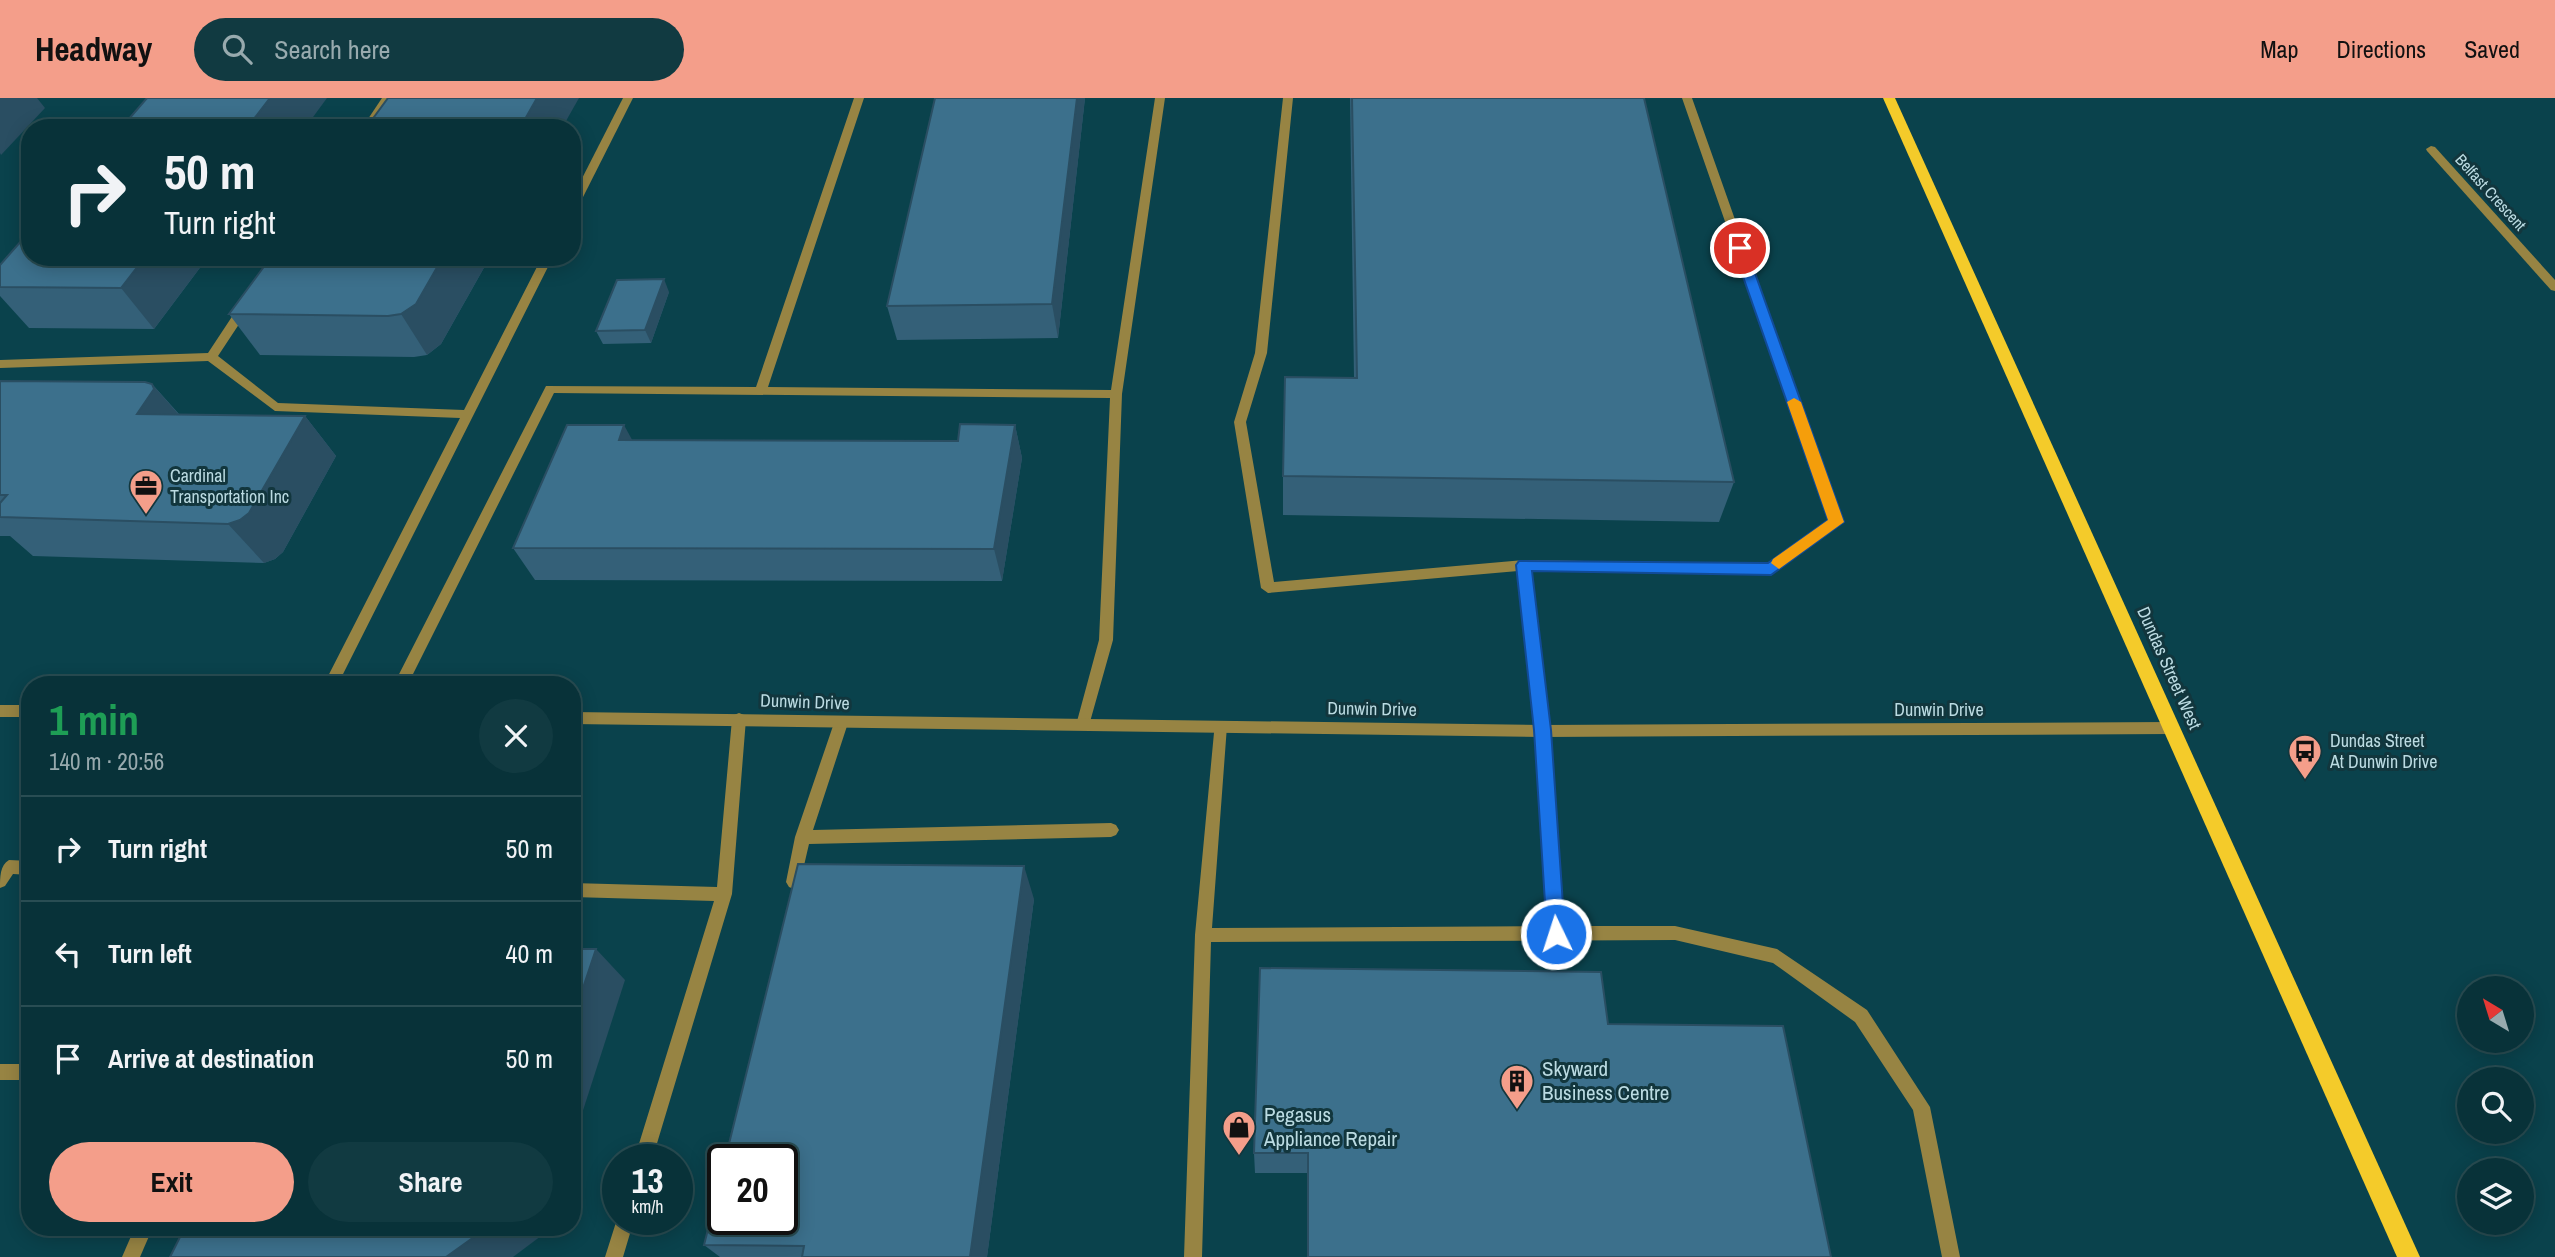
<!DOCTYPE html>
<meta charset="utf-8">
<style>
body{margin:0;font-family:"Archivo Narrow",sans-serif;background:#113a41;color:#f1f3f6;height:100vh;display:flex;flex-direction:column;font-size:26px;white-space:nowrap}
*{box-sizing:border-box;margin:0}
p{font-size:23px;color:#98aaae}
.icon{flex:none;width:38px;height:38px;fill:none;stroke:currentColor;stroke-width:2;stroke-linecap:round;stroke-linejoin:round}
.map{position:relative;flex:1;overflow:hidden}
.details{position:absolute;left:21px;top:578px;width:560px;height:560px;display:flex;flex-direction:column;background:#083239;border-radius:28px;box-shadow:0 4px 18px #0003,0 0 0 2px #294d53}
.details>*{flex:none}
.hud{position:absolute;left:21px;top:21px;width:560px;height:147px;border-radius:28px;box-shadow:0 4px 18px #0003,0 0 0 2px #294d53;background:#083239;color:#f1f3f6;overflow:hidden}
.needle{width:46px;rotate:322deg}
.fabs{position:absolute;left:2457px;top:878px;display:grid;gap:14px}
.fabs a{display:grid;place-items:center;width:77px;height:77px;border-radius:50%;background:#083239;box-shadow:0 4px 18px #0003,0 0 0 2px #294d53;font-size:35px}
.speed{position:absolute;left:602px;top:1046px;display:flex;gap:14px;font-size:35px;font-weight:700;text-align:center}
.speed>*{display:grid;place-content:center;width:91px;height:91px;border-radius:50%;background:#083239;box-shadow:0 4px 18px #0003,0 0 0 2px #294d53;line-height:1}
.speed small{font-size:18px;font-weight:400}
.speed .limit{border:4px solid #111;border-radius:10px;background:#fff;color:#111}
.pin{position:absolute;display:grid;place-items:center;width:60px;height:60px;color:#fff;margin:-30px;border:4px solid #fff;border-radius:50%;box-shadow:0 2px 7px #0007}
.me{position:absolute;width:77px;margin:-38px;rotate:356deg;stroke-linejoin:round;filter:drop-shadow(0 0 5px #0008)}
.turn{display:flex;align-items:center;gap:24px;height:147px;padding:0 28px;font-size:32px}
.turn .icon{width:91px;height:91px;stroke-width:2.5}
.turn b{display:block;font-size:49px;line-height:60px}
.round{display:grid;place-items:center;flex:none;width:74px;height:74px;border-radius:37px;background:#113a41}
.summary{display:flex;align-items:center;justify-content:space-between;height:119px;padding:0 28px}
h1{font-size:42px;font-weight:700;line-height:52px;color:#1e9e55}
.button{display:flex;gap:14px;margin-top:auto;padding:14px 28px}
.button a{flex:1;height:80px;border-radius:42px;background:#f49e8a;color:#111;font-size:28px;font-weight:700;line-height:80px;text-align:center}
.button a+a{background:#113a41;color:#f1f3f6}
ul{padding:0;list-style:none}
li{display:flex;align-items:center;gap:21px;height:105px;padding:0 28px;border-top:2px solid #294d53}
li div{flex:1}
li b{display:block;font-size:26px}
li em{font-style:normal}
header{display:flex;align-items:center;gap:42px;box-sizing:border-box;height:98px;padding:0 35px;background:#f49e8a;color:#111}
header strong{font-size:33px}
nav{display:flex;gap:38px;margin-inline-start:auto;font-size:24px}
.search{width:490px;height:63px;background:#113a41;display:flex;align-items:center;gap:18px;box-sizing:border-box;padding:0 24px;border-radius:38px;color:#98aaae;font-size:26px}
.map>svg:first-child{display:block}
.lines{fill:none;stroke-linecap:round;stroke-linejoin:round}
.service{fill:#978443;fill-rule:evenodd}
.minor{fill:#978443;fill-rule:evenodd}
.primary{fill:#f4cb2a;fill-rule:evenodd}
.wall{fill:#346078}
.shaded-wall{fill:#2a4e62}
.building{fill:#3c708c;stroke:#2a4e62;stroke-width:2}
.route{fill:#1a73e8;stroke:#114b97;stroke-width:2}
.slow{fill:#f59e0b}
.labels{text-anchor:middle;stroke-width:6;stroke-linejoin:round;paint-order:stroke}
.far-street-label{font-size:16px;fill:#bbdbe2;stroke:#12363d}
.poi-label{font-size:18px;fill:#bbdbe2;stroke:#12363d;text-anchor:start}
.street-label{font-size:18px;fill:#bbdbe2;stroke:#12363d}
.near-poi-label{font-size:21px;fill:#bbdbe2;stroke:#12363d;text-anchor:start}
</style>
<header>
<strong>Headway</strong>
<div class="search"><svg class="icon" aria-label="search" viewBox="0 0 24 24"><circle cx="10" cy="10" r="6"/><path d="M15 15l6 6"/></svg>Search here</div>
<nav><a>Map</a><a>Directions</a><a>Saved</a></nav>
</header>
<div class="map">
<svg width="2555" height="1159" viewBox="0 0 2555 1159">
<rect width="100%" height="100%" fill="#0a424c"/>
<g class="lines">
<g class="service">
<polygon points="382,0 392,0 372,30 362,30"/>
<polygon points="623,0 633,0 577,111 572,114 572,100"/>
<polygon points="854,0 864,0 768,289 1111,292 1155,0 1165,0 1122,296 1113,542 1088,631 1078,631 1076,627 1099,542 1110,300 554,295 408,586 394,586 546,288 756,289"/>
<polygon points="1283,0 1293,0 1267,255 1246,324 1274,484 1524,462 1768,466 1829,422 1682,0 1692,0 1842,424 1771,476 1531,472 1549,633 1563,828 1675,828 1777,851 1867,912 1930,1009 1960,1159 1942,1159 1913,1012 1855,924 1773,865 1675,842 1211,844 1202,1159 1184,1159 1195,837 1215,624 1225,624 1227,628 1212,830 1548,828 1535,633 1518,473 1268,495 1261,490 1234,324 1255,255"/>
<polygon points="542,159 553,159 338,586 324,586 460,320 275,313 208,263 0,270 0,262 208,255 241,205 245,204 251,208 218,258 278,305 464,312"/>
<polygon points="739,615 744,617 746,621 732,796 652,1062 634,1062 714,803 572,799 572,785 717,789 732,621 734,617"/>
<polygon points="841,619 846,621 848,625 813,732 1111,725 1116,727 1119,732 1116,737 1111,739 809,746 799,789 794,791 789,789 786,784 795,739 834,625 836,621"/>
<path d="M9 762 30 763V777L13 776 5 788 0 790C0 779 0 767 9 762Z"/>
<rect x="0" y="966" width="30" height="16"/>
<polygon points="618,1118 618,1122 634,1122 623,1159 605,1159"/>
<polygon points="135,1129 153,1129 140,1159 122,1159"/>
</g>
<g class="minor">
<polygon points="2431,48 2435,49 2555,182 2555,193 2551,192 2427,53 2426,51"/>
<rect x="0" y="607" width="30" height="12"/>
<polygon points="572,614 1542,627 2171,624 2176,626 2178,630 2176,634 2171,636 1542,639 572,626"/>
</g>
<polygon class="primary" points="1883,0 1895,0 2420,1159 2397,1159"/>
</g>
<g class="wall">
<polygon points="1085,0 1058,240 897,242 887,208"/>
<polygon points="1350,0 1644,0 1734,384 1719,424 1283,417 1283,378 1354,280"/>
<polygon points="30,159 208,159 154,231 29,230 0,198 0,167"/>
<polygon points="490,159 441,246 427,257 414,259 260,257 229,216"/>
<polygon points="669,194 651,245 603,246 596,233"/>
<polygon points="0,283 152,286 179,316 305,318 336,358 283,454 275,461 264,465 33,458 10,438 0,438"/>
<polygon points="1015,327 1022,360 1002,483 535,482 513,450 632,342 958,343"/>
<polygon points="1034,801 987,1159 720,1159 704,1147"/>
<polygon points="1608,926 1831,1159 1307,1159 1307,1075 1255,1075 1254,1055"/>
</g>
<g class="shaded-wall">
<polygon points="0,0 37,0 45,10 1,57 0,55"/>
<polygon points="270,0 327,0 305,30 247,30"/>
<polygon points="537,0 579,0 562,30 520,30"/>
<polygon points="1077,0 1085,0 1058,240 1052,206"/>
<polygon points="145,159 208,159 154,231 121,190"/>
<polygon points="443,159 490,159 441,246 427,257 401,216"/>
<polygon points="664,181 669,194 651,245 645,232"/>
<polygon points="152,286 187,326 137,316"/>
<polygon points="305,318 336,358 283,454 275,461 264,465 228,426"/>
<polygon points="624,327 642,360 619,342"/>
<polygon points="1015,327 1022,360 1002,483 994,451"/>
<polygon points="1024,768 1034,801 987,1159 970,1159"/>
<polygon points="596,851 625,882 578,1028 572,1033 572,923"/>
<polygon points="488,1129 536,1129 541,1138 513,1159 446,1159"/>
</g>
<g class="building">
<polygon points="147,0 270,0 247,30 121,30"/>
<polygon points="388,0 537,0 520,30 366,30"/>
<polygon points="935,0 1077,0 1052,206 887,208"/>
<polygon points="1352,0 1644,0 1734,384 1283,378 1285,279 1357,280"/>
<polygon points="30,133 30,159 145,159 121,190 0,189 0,167"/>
<polygon points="271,159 443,159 416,206 401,216 388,218 229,216"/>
<polygon points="664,181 645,232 596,233 617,182"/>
<polygon points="0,283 145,284 152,286 154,291 137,316 305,318 249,415 240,422 228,426 0,419 0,405 7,397 0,397"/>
<polygon points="960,326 1015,327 994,451 513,450 567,327 624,327 619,342 958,343"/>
<polygon points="798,766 1024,768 970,1159 802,1159 804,1148 704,1147 723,1072 723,1122 782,1122 782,1062 725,1062"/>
<polygon points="572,851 596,851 572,923"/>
<polygon points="1260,870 1601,874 1608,926 1783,928 1831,1159 1308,1159 1308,1055 1254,1055"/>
<polygon points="185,1129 488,1129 446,1159 170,1159"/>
</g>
<polygon class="route" points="1740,146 1746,150 1844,424 1771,477 1532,473 1551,632 1565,836 1562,841 1556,844 1549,841 1547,836 1534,632 1516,467 1519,463 1768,465 1828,422 1733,150"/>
<polygon class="slow" points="1794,300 1801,304 1844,424 1779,471 1771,465 1773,461 1828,422 1787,304"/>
<defs>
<symbol id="office-pin" viewBox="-11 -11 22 30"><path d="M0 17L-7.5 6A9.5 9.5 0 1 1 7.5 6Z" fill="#f49e8a" stroke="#12363d"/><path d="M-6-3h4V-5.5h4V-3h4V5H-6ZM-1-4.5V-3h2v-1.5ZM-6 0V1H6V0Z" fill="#111"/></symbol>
<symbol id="bus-pin" viewBox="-11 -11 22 30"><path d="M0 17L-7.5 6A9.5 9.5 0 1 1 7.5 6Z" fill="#f49e8a" stroke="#12363d"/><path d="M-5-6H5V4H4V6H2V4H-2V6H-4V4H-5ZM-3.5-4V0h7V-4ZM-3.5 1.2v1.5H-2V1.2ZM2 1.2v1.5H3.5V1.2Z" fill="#111"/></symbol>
<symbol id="building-pin" viewBox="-11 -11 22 30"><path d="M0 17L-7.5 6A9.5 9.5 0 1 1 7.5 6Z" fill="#f49e8a" stroke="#12363d"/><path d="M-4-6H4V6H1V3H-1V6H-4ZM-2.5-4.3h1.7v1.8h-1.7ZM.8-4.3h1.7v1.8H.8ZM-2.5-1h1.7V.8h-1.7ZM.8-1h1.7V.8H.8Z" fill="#111"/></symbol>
<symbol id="shop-pin" viewBox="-11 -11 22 30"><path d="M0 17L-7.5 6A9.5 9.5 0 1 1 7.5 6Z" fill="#f49e8a" stroke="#12363d"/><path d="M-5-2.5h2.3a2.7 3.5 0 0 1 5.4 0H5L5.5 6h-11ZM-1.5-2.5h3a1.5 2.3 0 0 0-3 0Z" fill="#111"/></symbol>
</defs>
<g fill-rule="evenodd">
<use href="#office-pin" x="127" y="369" width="38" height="52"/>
<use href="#bus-pin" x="2286" y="634" width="38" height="52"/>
<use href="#building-pin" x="1498" y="964" width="38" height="52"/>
<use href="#shop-pin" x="1220" y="1010" width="38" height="52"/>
</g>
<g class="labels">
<g class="far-street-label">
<text transform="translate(2491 94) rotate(48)" y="6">Belfast Crescent</text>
</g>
<g class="poi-label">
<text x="170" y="384">Cardinal<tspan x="170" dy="21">Transportation Inc</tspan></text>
<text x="2330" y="649">Dundas Street<tspan x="2330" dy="21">At Dunwin Drive</tspan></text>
</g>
<g class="street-label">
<text transform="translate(2169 570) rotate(66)" y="6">Dundas Street West</text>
<text transform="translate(805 604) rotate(2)" y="6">Dunwin Drive</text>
<text transform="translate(1372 611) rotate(1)" y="6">Dunwin Drive</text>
<text x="1939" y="618">Dunwin Drive</text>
</g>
<g class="near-poi-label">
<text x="1542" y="978">Skyward<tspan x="1542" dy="24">Business Centre</tspan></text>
<text x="1264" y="1024">Pegasus<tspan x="1264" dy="24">Appliance Repair</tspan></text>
</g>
</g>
</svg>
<div class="fabs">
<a><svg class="needle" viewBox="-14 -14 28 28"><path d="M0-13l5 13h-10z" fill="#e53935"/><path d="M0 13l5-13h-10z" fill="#98aaae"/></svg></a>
<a><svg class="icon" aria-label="search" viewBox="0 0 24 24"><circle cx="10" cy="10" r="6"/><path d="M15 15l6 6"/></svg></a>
<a><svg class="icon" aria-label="layers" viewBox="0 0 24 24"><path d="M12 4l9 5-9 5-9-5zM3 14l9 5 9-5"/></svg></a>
</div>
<div class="speed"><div>13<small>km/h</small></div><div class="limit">20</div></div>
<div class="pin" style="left:1740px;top:150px;background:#d93025"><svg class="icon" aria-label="arrive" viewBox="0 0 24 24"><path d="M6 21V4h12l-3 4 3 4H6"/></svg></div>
<svg class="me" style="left:1556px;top:836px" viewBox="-20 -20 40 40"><circle r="17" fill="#1a73e8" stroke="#fff" stroke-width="3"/><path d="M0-11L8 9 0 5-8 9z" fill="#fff"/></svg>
<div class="hud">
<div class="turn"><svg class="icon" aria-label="right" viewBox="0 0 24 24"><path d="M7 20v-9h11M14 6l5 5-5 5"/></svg><div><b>50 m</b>Turn right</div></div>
</div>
<section class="details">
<div class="summary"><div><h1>1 min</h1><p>140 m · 20:56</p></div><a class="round"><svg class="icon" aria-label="close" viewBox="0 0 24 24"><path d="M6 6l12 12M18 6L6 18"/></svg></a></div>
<ul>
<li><svg class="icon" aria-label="right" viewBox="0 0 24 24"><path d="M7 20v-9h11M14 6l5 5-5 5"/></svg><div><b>Turn right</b></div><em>50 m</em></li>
<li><svg class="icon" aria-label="left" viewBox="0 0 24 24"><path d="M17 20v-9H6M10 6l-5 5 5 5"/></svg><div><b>Turn left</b></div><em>40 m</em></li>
<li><svg class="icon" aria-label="arrive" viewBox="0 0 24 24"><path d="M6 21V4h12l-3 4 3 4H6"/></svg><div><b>Arrive at destination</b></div><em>50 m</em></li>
</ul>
<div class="button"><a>Exit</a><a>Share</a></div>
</section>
</div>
